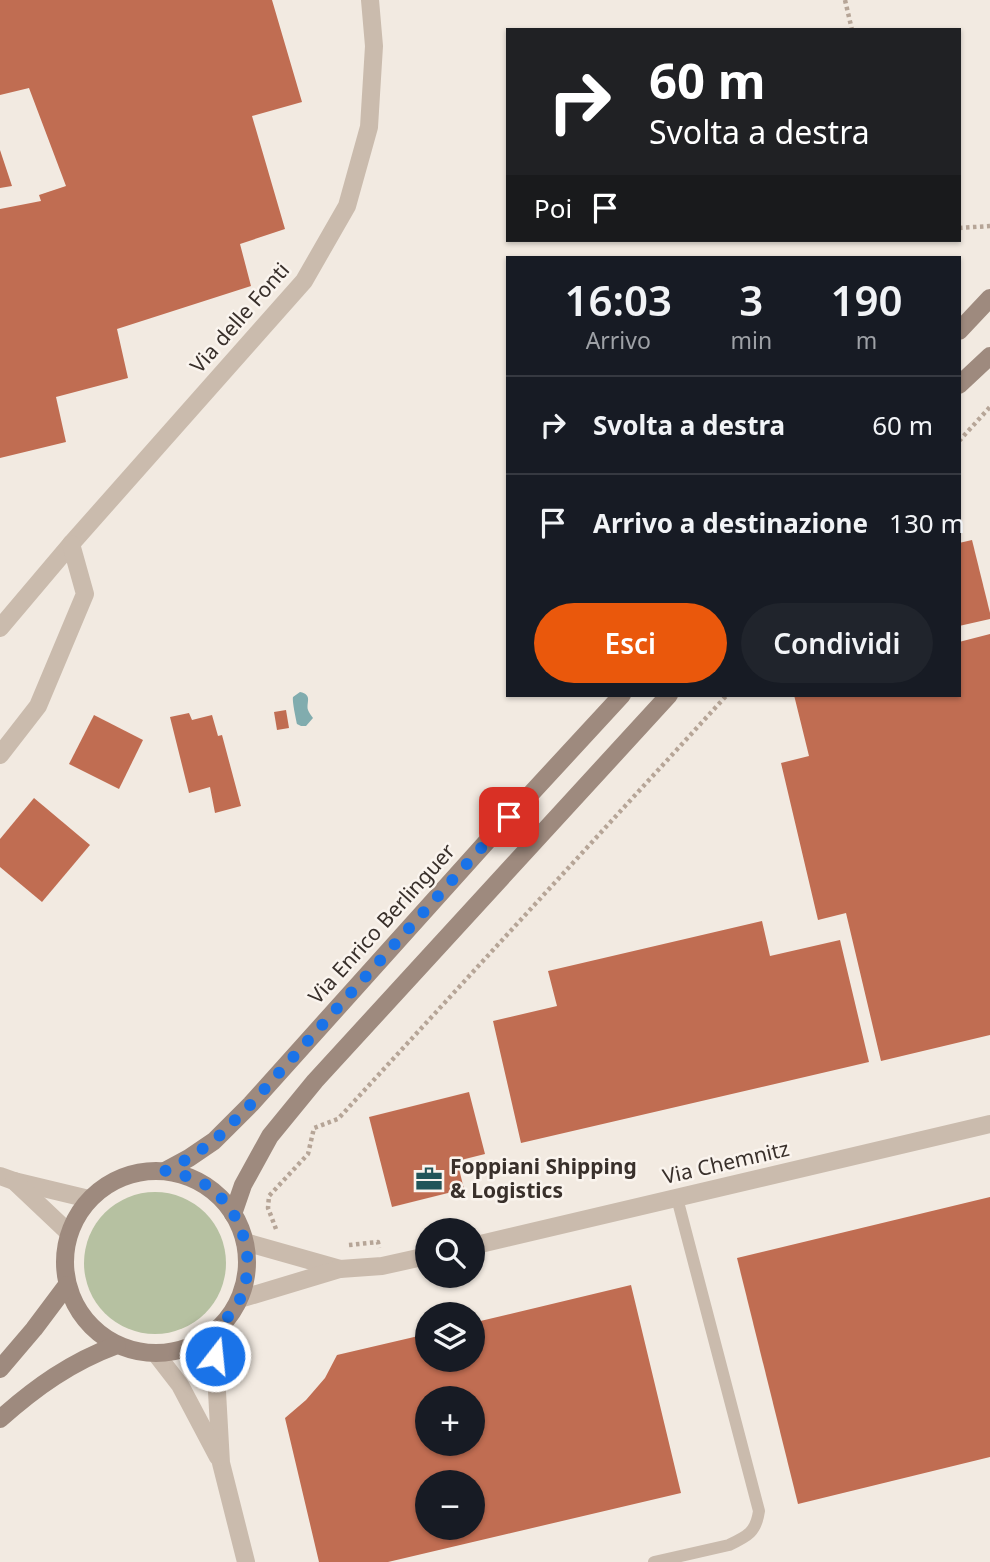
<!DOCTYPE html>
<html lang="it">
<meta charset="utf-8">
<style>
body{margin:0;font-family:"Noto Sans",sans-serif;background:#20242c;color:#f1f3f6;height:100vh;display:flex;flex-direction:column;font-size:26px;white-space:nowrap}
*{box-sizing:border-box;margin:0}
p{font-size:23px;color:#9ea1a6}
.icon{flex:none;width:38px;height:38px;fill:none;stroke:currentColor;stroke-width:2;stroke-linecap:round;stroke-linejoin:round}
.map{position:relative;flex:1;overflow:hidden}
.drawer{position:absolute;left:506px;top:256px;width:455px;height:441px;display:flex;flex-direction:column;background:#171b24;border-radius:0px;box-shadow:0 2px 5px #0004}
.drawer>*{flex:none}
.guide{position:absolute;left:506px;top:28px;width:455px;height:214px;border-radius:0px;box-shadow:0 2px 5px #0004;background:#202124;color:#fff;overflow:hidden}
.tools{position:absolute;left:415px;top:1218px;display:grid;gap:14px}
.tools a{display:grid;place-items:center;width:70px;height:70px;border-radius:50%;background:#171b24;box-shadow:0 2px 5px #0004;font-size:35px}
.pin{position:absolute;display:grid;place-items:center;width:60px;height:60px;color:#fff;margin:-30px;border-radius:14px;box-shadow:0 4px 10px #0006}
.me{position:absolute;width:77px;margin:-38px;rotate:16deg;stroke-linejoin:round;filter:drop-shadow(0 0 5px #0008)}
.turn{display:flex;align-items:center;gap:24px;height:147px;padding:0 28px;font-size:32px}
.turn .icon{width:91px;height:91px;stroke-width:2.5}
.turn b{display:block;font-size:49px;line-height:60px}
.then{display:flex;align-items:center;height:66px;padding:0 28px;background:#0003;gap:14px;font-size:26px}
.eta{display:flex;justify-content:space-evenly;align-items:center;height:119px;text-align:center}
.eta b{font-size:42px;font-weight:600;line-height:49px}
.button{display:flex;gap:14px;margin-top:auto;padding:14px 28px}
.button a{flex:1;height:80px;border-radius:42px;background:#ea580c;color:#fff;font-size:28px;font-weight:600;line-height:80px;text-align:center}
.button a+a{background:#20242c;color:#f1f3f6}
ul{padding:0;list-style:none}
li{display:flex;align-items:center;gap:21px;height:98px;padding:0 28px;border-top:2px solid #363941}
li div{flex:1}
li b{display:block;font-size:26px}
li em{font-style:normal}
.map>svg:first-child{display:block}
.green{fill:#b6c1a1}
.water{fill:#81acae}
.building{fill:#c06d52;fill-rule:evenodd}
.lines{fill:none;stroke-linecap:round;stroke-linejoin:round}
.path{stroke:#b6a597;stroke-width:4.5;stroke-dasharray:3.5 3.5;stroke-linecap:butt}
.service{stroke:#cabbad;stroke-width:12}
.minor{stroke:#cabbad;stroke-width:18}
.secondary{stroke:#9e8a7e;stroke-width:18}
.route{stroke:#1a73e8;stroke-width:12;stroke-dasharray:0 21.6}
.labels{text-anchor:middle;stroke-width:5;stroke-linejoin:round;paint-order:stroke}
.street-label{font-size:21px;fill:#39302b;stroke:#faf4ee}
.poi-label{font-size:21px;font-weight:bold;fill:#39302b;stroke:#faf4ee;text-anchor:start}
</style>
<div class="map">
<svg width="990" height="1562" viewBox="0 0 990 1562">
<rect width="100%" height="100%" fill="#f2eae1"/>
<circle class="green" cx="155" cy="1263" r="71"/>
<path class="water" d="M300 692C313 695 306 702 308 710 309 713 311 715 313 718L306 726H301L297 724C296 719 292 701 293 697Z"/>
<g class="building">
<polygon points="0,0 272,0 302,102 252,116 285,229 240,244 251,286 117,329 128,378 56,397 66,442 0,458 0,209 41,201 39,195 66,186 29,88 0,95"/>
<polygon points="0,150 12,186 0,188"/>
<polygon points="972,540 990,613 990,619 959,626 959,543"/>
<polygon points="990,634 990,1035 881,1061 846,913 818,920 781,763 809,756 794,695 959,695 959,642"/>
<polygon points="286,710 289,728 277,730 274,712"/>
<polygon points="189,713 192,720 212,715 218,736 222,735 241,806 215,813 210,787 189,793 170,717"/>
<polygon points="94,715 143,740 119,789 69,764"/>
<polygon points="34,798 90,845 42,902 0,867 0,839"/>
<polygon points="762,921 770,956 840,940 869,1062 521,1143 493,1021 557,1006 548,971"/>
<polygon points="469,1092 485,1154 457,1161 464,1189 392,1207 369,1117"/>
<polygon points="990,1197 990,1457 798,1504 737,1258"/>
<path d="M631 1285 681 1493 388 1562H319L285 1418 306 1400 325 1378 337 1355 427 1334V1360H472V1323ZM427 1398H472V1444H427ZM427 1482H472V1528H427Z"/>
</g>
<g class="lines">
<g class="path">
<polyline points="845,0 852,30"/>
<polyline points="959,228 990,226"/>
<polyline points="959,441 990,407"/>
<polyline points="276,1229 268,1208 269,1196 308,1154 314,1128 338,1119 727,695"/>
<polyline points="349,1245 378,1242 379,1248"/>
</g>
<path class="service" d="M654 1562 729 1545C748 1536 756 1532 759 1511L677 1198"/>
<g class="minor">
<polyline points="0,628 71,544 304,281 347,206 369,127 374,46 370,0"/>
<polyline points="0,755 38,706 85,594 71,544"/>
<polyline points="0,1176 14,1181 89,1199"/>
<polyline points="14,1181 69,1233"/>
<polyline points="245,1242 340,1269"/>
<polyline points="472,1246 990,1124"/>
<polyline points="240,1299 340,1269 382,1266 427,1256"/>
<polyline points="217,1331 215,1356 221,1463 246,1562"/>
<polyline points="156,1354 180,1385 218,1457"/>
</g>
<g class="secondary">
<polyline points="959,331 990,298"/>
<polyline points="959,385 990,356"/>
<circle cx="156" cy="1262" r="91"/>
<polyline points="165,1171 189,1158 214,1141 251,1104 490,838 622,695"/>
<polyline points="233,1214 243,1185 270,1136 315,1081 669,695"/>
<polyline points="0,1369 34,1329 67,1285"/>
<path d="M0 1419C36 1387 71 1362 117 1345"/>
</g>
</g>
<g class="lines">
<path class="route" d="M215 1356C215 1348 214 1335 218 1329 225 1319 234 1312 240 1299 258 1259 242 1209 206 1185 194 1177 179 1174 165 1171L189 1158 214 1141 251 1104 509 817"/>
</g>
<defs>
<symbol id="office-bare" viewBox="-9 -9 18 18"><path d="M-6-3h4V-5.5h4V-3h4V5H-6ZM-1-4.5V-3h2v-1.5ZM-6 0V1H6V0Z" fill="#225559" stroke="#faf4ee" stroke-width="2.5" paint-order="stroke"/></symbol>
</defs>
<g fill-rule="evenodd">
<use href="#office-bare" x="410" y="1160" width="38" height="38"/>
</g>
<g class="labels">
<g class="street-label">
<text transform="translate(240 318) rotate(-49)" y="7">Via delle Fonti</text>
<text transform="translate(382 924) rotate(-48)" y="7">Via Enrico Berlinguer</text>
<text transform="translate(726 1163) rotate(-13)" y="7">Via Chemnitz</text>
</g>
<g class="poi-label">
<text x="450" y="1174">Foppiani Shipping<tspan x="450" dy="24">&amp; Logistics</tspan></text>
</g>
</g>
</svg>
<div class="tools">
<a><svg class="icon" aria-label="search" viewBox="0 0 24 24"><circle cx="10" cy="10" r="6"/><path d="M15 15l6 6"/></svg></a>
<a><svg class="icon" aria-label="layers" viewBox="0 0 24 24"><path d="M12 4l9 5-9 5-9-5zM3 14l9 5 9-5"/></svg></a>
<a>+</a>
<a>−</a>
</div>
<div class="pin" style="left:509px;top:817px;background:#d93025"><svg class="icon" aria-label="arrive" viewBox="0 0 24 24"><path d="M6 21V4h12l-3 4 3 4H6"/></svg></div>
<svg class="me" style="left:215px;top:1356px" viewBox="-20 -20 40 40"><circle r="17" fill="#1a73e8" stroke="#fff" stroke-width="3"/><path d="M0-11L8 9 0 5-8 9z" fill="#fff"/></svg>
<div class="guide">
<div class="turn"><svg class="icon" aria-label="right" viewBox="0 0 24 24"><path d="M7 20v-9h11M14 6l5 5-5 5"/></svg><div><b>60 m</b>Svolta a destra</div></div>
<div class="then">Poi<svg class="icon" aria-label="arrive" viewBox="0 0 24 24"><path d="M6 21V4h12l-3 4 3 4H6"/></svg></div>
</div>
<section class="drawer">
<div class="eta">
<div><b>16:03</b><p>Arrivo</p></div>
<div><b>3</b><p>min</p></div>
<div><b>190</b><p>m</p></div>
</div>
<ul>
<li><svg class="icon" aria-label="right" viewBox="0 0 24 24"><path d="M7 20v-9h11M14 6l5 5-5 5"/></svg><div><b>Svolta a destra</b></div><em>60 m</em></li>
<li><svg class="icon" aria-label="arrive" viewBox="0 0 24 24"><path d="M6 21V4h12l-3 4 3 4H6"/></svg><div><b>Arrivo a destinazione</b></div><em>130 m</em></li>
</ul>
<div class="button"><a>Esci</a><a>Condividi</a></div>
</section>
</div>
